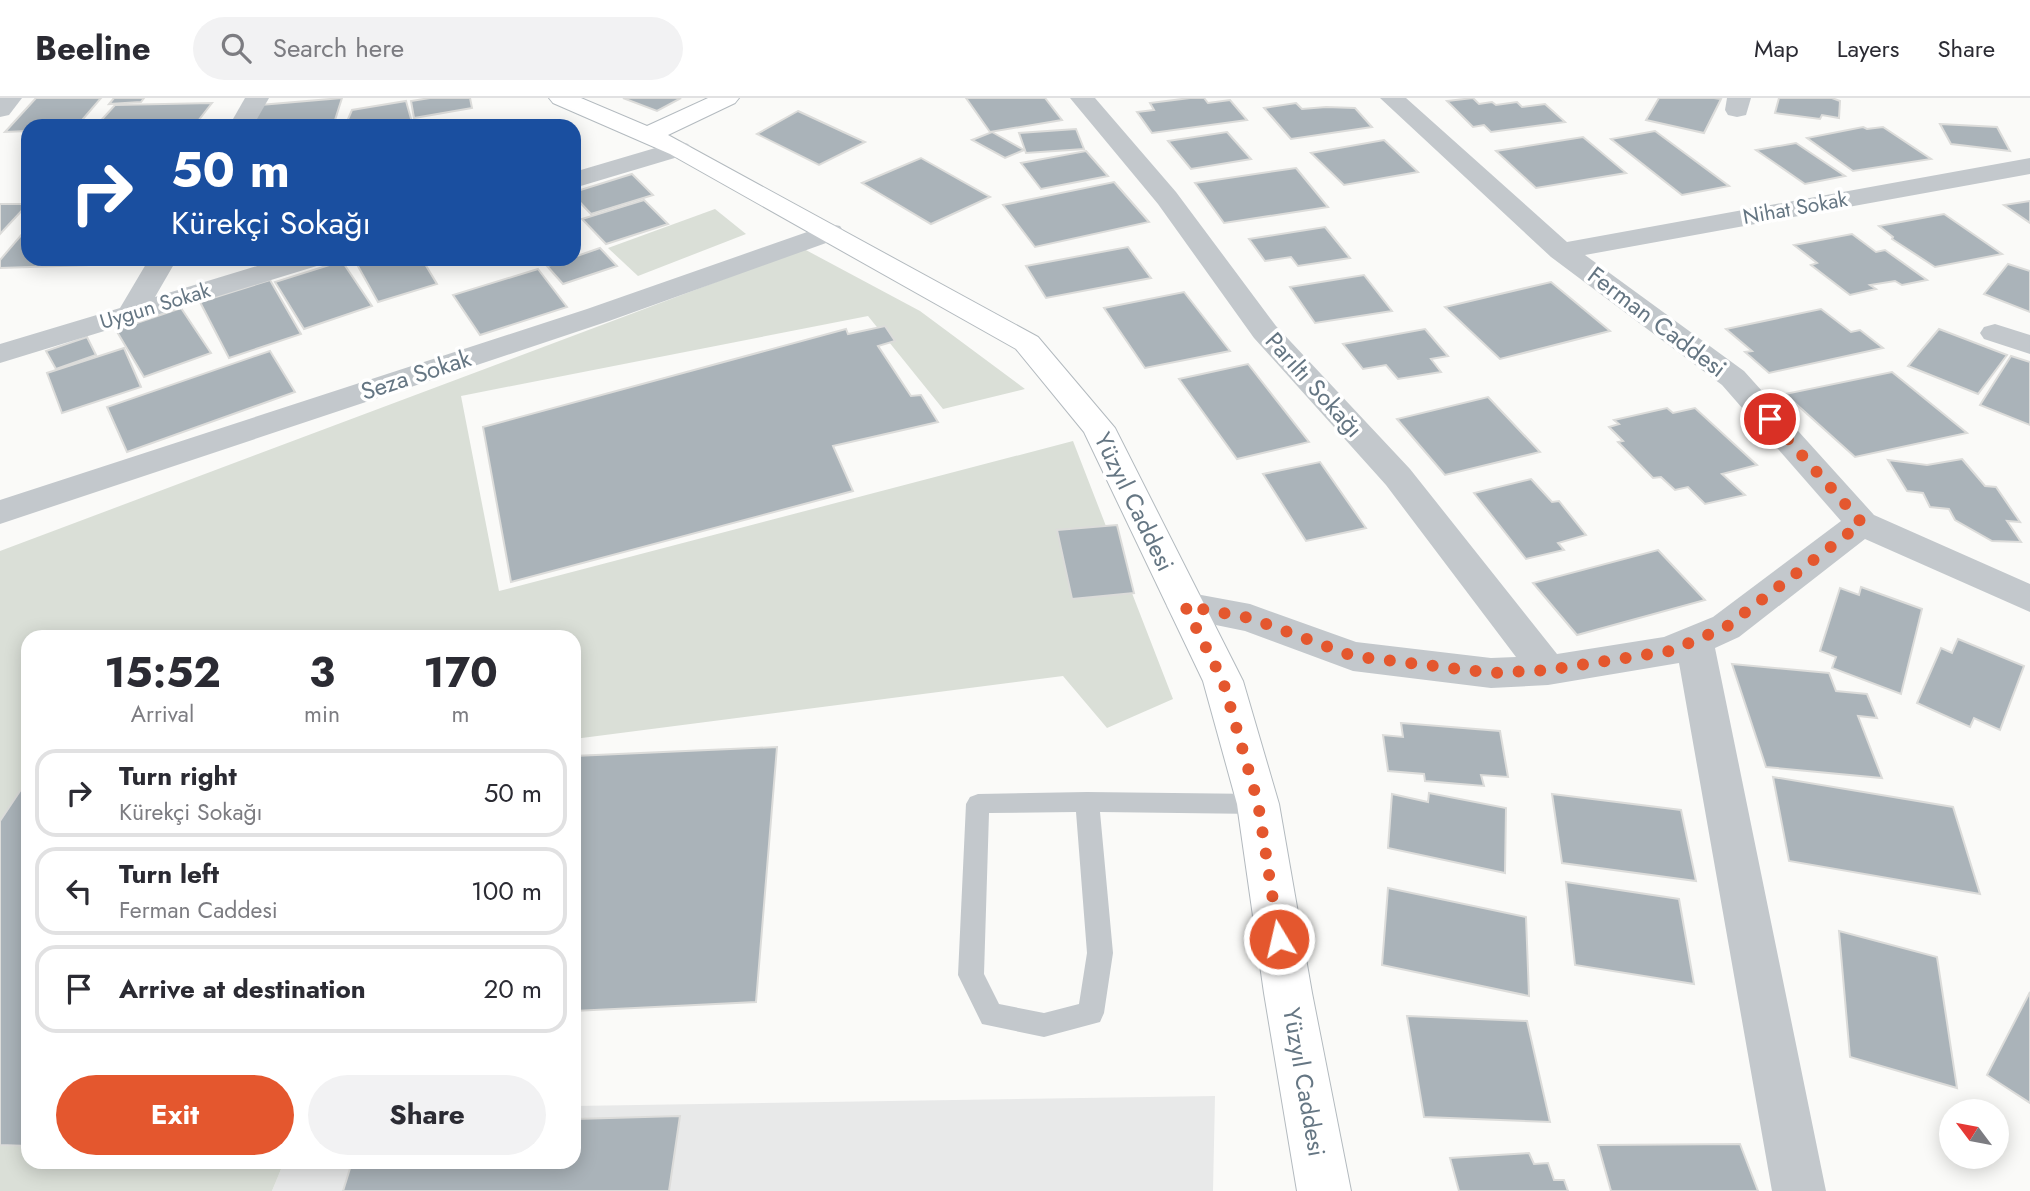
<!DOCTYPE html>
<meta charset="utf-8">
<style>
body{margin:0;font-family:Jost,sans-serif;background:#f2f2f3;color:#2b2b33;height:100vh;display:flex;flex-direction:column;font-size:26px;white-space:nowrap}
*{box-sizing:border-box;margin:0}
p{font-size:23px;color:#7c7c81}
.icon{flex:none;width:38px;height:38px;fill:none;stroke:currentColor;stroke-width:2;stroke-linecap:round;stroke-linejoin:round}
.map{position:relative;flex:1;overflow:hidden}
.sheet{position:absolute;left:21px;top:532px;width:560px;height:539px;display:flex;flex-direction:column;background:#fff;border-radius:21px;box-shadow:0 4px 18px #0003}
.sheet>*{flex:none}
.banner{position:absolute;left:21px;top:21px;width:560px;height:147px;border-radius:21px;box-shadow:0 4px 18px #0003;background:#1a4fa0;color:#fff;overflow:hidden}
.needle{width:46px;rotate:302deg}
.controls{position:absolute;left:1939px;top:1001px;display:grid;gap:14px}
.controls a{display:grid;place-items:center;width:70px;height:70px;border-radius:50%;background:#fff;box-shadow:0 4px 18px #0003;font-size:35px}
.pin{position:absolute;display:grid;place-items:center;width:60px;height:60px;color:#fff;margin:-30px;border:4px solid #fff;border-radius:50%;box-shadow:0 2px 7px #0007}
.me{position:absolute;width:77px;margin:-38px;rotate:351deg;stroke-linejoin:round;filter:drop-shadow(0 0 5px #0008)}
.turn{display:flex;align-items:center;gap:24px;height:147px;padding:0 35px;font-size:32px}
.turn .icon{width:91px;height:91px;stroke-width:2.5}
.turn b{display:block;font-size:49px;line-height:60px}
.eta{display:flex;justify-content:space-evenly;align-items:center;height:119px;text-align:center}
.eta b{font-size:42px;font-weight:700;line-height:49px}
.primary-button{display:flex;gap:14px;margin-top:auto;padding:14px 35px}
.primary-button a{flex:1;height:80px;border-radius:42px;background:#e4572e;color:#fff;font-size:28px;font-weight:700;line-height:80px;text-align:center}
.primary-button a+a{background:#f2f2f3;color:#2b2b33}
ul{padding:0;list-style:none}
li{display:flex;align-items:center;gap:21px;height:88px;margin:0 14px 10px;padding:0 21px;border:4px solid #e1e1e2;border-radius:21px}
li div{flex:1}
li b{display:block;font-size:26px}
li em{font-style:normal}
header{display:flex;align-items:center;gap:42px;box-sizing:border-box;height:98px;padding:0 35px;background:#fff;border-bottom:2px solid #e1e1e2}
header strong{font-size:33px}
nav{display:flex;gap:38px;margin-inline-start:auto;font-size:24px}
.search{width:490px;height:63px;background:#f2f2f3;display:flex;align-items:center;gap:18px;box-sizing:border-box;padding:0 24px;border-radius:38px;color:#7c7c81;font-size:26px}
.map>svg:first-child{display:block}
.built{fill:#e8e9e9}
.green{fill:#dadfd7}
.building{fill:#aab3b9;stroke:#dcdcda;stroke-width:2}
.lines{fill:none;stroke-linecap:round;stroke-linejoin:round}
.secondary-casing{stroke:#b3babf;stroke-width:2}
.lane{fill:#c3c8cc;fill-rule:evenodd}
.street{fill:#c3c8cc;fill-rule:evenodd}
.secondary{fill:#fff;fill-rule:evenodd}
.route{stroke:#e4572e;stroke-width:12;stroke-dasharray:0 21.6}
.labels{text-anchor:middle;stroke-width:7;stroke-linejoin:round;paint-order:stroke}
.far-street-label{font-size:21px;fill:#657683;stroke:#fff}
.street-label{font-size:24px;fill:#657683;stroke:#fff}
</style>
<header>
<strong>Beeline</strong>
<div class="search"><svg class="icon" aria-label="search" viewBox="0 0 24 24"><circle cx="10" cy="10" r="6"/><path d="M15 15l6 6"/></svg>Search here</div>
<nav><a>Map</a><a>Layers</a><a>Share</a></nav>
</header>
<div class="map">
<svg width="2030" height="1093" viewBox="0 0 2030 1093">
<rect width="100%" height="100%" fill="#fafaf8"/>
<polygon class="built" points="1215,998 1213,1093 272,1093 284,1064 574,1064 574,1008"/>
<g class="green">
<polygon points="715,111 746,136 638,178 608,150"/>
<polygon points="804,151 920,213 1025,291 943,311 868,218 461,298 499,493 1073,343 1173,601 1107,630 1063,578 574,641 574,539 28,539 28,1064 284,1064 272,1093 0,1093 0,453"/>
</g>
<g class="building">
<polygon points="36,0 101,0 77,28 28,28 28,33 5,34"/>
<polygon points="114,0 144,0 141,4 109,6"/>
<polygon points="342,0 335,22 252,28 260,7"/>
<polygon points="430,0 470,0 472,10 414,20 411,3"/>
<polygon points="623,0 681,0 657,13"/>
<polygon points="966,0 1045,0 1062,22 990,34"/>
<polygon points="1190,0 1204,0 1208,5 1230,2 1247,22 1152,35 1137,14 1154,12 1150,5"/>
<polygon points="1473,0 1479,6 1492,4 1496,7 1517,4 1522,9 1545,6 1565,24 1491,34 1484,27 1473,29 1447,3"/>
<polygon points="1659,0 1714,0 1721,1 1704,35 1646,22"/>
<polygon points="1779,0 1832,0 1840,3 1839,20 1822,17 1820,21 1775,15"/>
<polygon points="406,3 413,28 345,28 352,12"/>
<polygon points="212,5 194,28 96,28 115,7"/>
<polygon points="1296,5 1302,11 1326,9 1355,10 1372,29 1291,41 1264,10"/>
<polygon points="798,13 865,44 819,67 757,36"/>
<polygon points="1940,26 1997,29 2010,53 1951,46"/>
<polygon points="1863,29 1867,31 1883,29 1931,61 1853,73 1807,40"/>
<polygon points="1076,31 1084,51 1026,55 1019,35"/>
<polygon points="1655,33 1729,88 1682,97 1611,41"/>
<polygon points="992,34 1024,52 1005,60 972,42"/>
<polygon points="1227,34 1251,61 1191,71 1168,43"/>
<polygon points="1583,39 1626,75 1536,90 1496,53"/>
<polygon points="1384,42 1418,74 1344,87 1311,55"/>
<polygon points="1796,45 1845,78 1805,86 1756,52"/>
<polygon points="1086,53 1108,78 1041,91 1021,65"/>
<polygon points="921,60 990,99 931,126 862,85"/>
<polygon points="1296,70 1328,109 1224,125 1195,85"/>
<polygon points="632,76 653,97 591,116 574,98 574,94"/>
<polygon points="1114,84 1149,124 1035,149 1003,107"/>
<polygon points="644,102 668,126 606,146 582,121"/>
<polygon points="2030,103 2030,125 2004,107"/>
<polygon points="0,106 28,106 0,136"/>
<polygon points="1944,116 2002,156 1935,169 1892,141 1893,139 1879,128"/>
<polygon points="1325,129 1350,160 1298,168 1291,159 1265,163 1249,141"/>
<polygon points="23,135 28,135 28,161 94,161 90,167 0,170 0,162"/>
<polygon points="1852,136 1876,154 1885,152 1927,182 1902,187 1895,183 1870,187 1876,191 1850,197 1811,167 1817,165 1794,147"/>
<polygon points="1128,149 1151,180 1046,200 1026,168"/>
<polygon points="600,150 617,168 563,186 547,168 574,161 574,159"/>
<polygon points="354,161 422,161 437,186 378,204"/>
<polygon points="342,163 372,208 304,231 275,184"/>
<polygon points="2008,166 2030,173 2030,214 1984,196"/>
<polygon points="538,171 567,209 480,237 453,197"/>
<polygon points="1364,177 1392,213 1315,225 1290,189"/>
<polygon points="270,182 301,236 229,260 200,204"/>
<polygon points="1551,184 1610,233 1500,261 1445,209"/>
<polygon points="1184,194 1230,253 1145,270 1104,210"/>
<polygon points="181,210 211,255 144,279 116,232"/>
<polygon points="1821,211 1851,234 1860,232 1883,250 1769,275 1745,254 1752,253 1726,231"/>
<polygon points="885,228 895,243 878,248 911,298 921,297 938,324 833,348 853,393 511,484 483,329 846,231 848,236"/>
<polygon points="1425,231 1448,258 1431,261 1441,274 1398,281 1386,267 1363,271 1343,246"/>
<polygon points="1939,231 2007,257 1978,296 1908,268"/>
<polygon points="87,239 96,257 56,271 46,253"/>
<polygon points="124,250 141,289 62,315 47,275"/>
<polygon points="270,253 295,294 127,354 107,309"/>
<polygon points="2011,258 2030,264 2030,327 1980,307"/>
<polygon points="1248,266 1309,344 1237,361 1179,281"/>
<polygon points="1892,274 1967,335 1855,359 1785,296"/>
<polygon points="1488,299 1540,354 1445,377 1397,321"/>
<polygon points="1667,310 1673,315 1695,310 1757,367 1722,376 1745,397 1705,406 1688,389 1675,392 1661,379 1653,380 1618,344 1623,343 1609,329 1619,326 1614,322"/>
<polygon points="1962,361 1985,388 1996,389 2020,424 2007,423 2021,444 1992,443 1955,422 1949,411 1930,409 1923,395 1907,393 1888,362 1927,367"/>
<polygon points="1320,364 1366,430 1306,443 1263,376"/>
<polygon points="1531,381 1552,404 1559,403 1586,437 1558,445 1564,452 1526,461 1474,395"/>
<polygon points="1117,427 1134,495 1072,501 1057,432"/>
<polygon points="1658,452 1705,502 1577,537 1533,485"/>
<polygon points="1861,489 1922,511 1901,596 1832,570 1836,559 1820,553 1840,490 1859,497"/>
<polygon points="1958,541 2024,568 2000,632 1974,620 1970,629 1917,605 1941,550 1952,555"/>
<polygon points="1732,566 1829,575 1836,593 1867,596 1877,620 1858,618 1882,680 1766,669"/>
<polygon points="1401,625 1500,633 1508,679 1481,677 1484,688 1425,683 1424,676 1388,673 1383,637 1403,639"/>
<polygon points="777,649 756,904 574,913 574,658"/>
<polygon points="1773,679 1953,709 1980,796 1789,763"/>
<polygon points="28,681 28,1048 0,1047 0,723"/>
<polygon points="1429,695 1506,710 1505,775 1388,750 1392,696 1428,704"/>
<polygon points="1552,696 1681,712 1696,783 1562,765"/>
<polygon points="1566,784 1679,801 1694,886 1575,867"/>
<polygon points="1388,790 1526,819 1529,898 1382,867"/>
<polygon points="1839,833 1937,859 1957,990 1850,959"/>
<polygon points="2030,894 2030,1005 1987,977"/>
<polygon points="1407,918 1527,923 1550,1024 1424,1019"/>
<polygon points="680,1018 669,1093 343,1093 352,1064 574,1064 574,1021"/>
<polygon points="1740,1046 1758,1093 1611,1093 1598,1047"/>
<polygon points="1529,1055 1534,1066 1548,1065 1554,1082 1564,1082 1568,1093 1459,1093 1450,1060"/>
</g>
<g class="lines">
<defs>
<polygon id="secondary" points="549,0 581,0 647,28 708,0 739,0 735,5 668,37 1038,239 1115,330 1243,583 1279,706 1312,895 1351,1093 1297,1093 1264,895 1237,706 1203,583 1084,334 1016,251 670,56 553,5"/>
</defs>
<use href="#secondary" class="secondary-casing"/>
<path class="lane" d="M1087 694 1258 696 1266 699 1270 706 1266 713 1258 716 1100 714 1113 855 1104 915 1100 924 1044 939 982 926 958 877 966 706 970 699 978 696ZM1076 714 1087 855 1079 906 1044 915 999 906 984 876 989 715Z"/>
<g class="street">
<polygon points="0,0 22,0 9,17 0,19"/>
<polygon points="245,0 269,0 253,28 229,28"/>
<polygon points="1070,0 1095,0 1176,94 1276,228 1410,371 1557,556 1664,539 1713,519 1841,423 1722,287 1551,159 1380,0 1406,0 1567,144 2030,60 2030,76 1585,157 1744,273 1874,417 2030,486 2030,514 1865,441 1739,539 1715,550 1826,1093 1772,1093 1679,565 1548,587 1491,590 1353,573 1245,533 1172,518 1166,508 1172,498 1185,494 1250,506 1356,544 1491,560 1516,559 1386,387 1254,240 1158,106"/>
<polygon points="1727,0 1751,0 1746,17 1737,19 1728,17 1725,12"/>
<polygon points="679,43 688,46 692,51 688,56 574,90 574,74"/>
<polygon points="830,126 840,128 844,134 840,140 609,223 0,426 0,402 587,211"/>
<polygon points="149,161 177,161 155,199 280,161 324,161 320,167 0,265 0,246 120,210"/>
<polygon points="1995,226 2030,237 2030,256 1984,241 1980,235 1984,229"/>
</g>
<use href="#secondary" class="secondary"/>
</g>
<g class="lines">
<polyline class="route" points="1279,841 1258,705 1223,583 1185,508 1250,520 1353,558 1491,575 1548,572 1670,553 1726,529 1862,425 1770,321"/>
</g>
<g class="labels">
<g class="far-street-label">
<text transform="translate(1795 110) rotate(-10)" y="7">Nihat Sokak</text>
<text transform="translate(155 208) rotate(-17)" y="7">Uygun Sokak</text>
</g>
<g class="street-label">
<text transform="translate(1657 224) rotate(37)" y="8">Ferman Caddesi</text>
<text transform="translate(416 277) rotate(-18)" y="8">Seza Sokak</text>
<text transform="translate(1314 287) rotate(48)" y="8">Parıltı Sokağı</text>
<text transform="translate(1134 404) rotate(64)" y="8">Yüzyıl Caddesi</text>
<text transform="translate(1304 984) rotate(80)" y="8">Yüzyıl Caddesi</text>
</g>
</g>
</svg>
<div class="controls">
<a><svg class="needle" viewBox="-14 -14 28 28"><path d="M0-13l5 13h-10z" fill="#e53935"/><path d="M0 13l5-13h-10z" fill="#7c7c81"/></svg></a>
</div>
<div class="pin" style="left:1770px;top:321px;background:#d93025"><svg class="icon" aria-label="arrive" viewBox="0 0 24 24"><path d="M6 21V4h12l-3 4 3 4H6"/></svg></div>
<svg class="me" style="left:1279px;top:841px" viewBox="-20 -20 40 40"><circle r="17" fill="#e4572e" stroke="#fff" stroke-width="3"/><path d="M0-11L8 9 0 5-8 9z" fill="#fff"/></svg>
<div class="banner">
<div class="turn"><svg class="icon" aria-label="right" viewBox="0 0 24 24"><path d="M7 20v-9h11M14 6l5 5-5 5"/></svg><div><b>50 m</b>Kürekçi Sokağı</div></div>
</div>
<section class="sheet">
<div class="eta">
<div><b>15:52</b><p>Arrival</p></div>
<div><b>3</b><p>min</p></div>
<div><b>170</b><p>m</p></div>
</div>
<ul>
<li><svg class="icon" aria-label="right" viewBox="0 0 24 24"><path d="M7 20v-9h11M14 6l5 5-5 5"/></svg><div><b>Turn right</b><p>Kürekçi Sokağı</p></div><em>50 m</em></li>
<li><svg class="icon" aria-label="left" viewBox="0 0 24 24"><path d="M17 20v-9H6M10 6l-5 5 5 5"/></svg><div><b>Turn left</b><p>Ferman Caddesi</p></div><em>100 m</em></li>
<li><svg class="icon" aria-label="arrive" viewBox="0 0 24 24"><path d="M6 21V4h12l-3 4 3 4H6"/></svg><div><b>Arrive at destination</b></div><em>20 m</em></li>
</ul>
<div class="primary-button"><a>Exit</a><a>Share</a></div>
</section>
</div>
